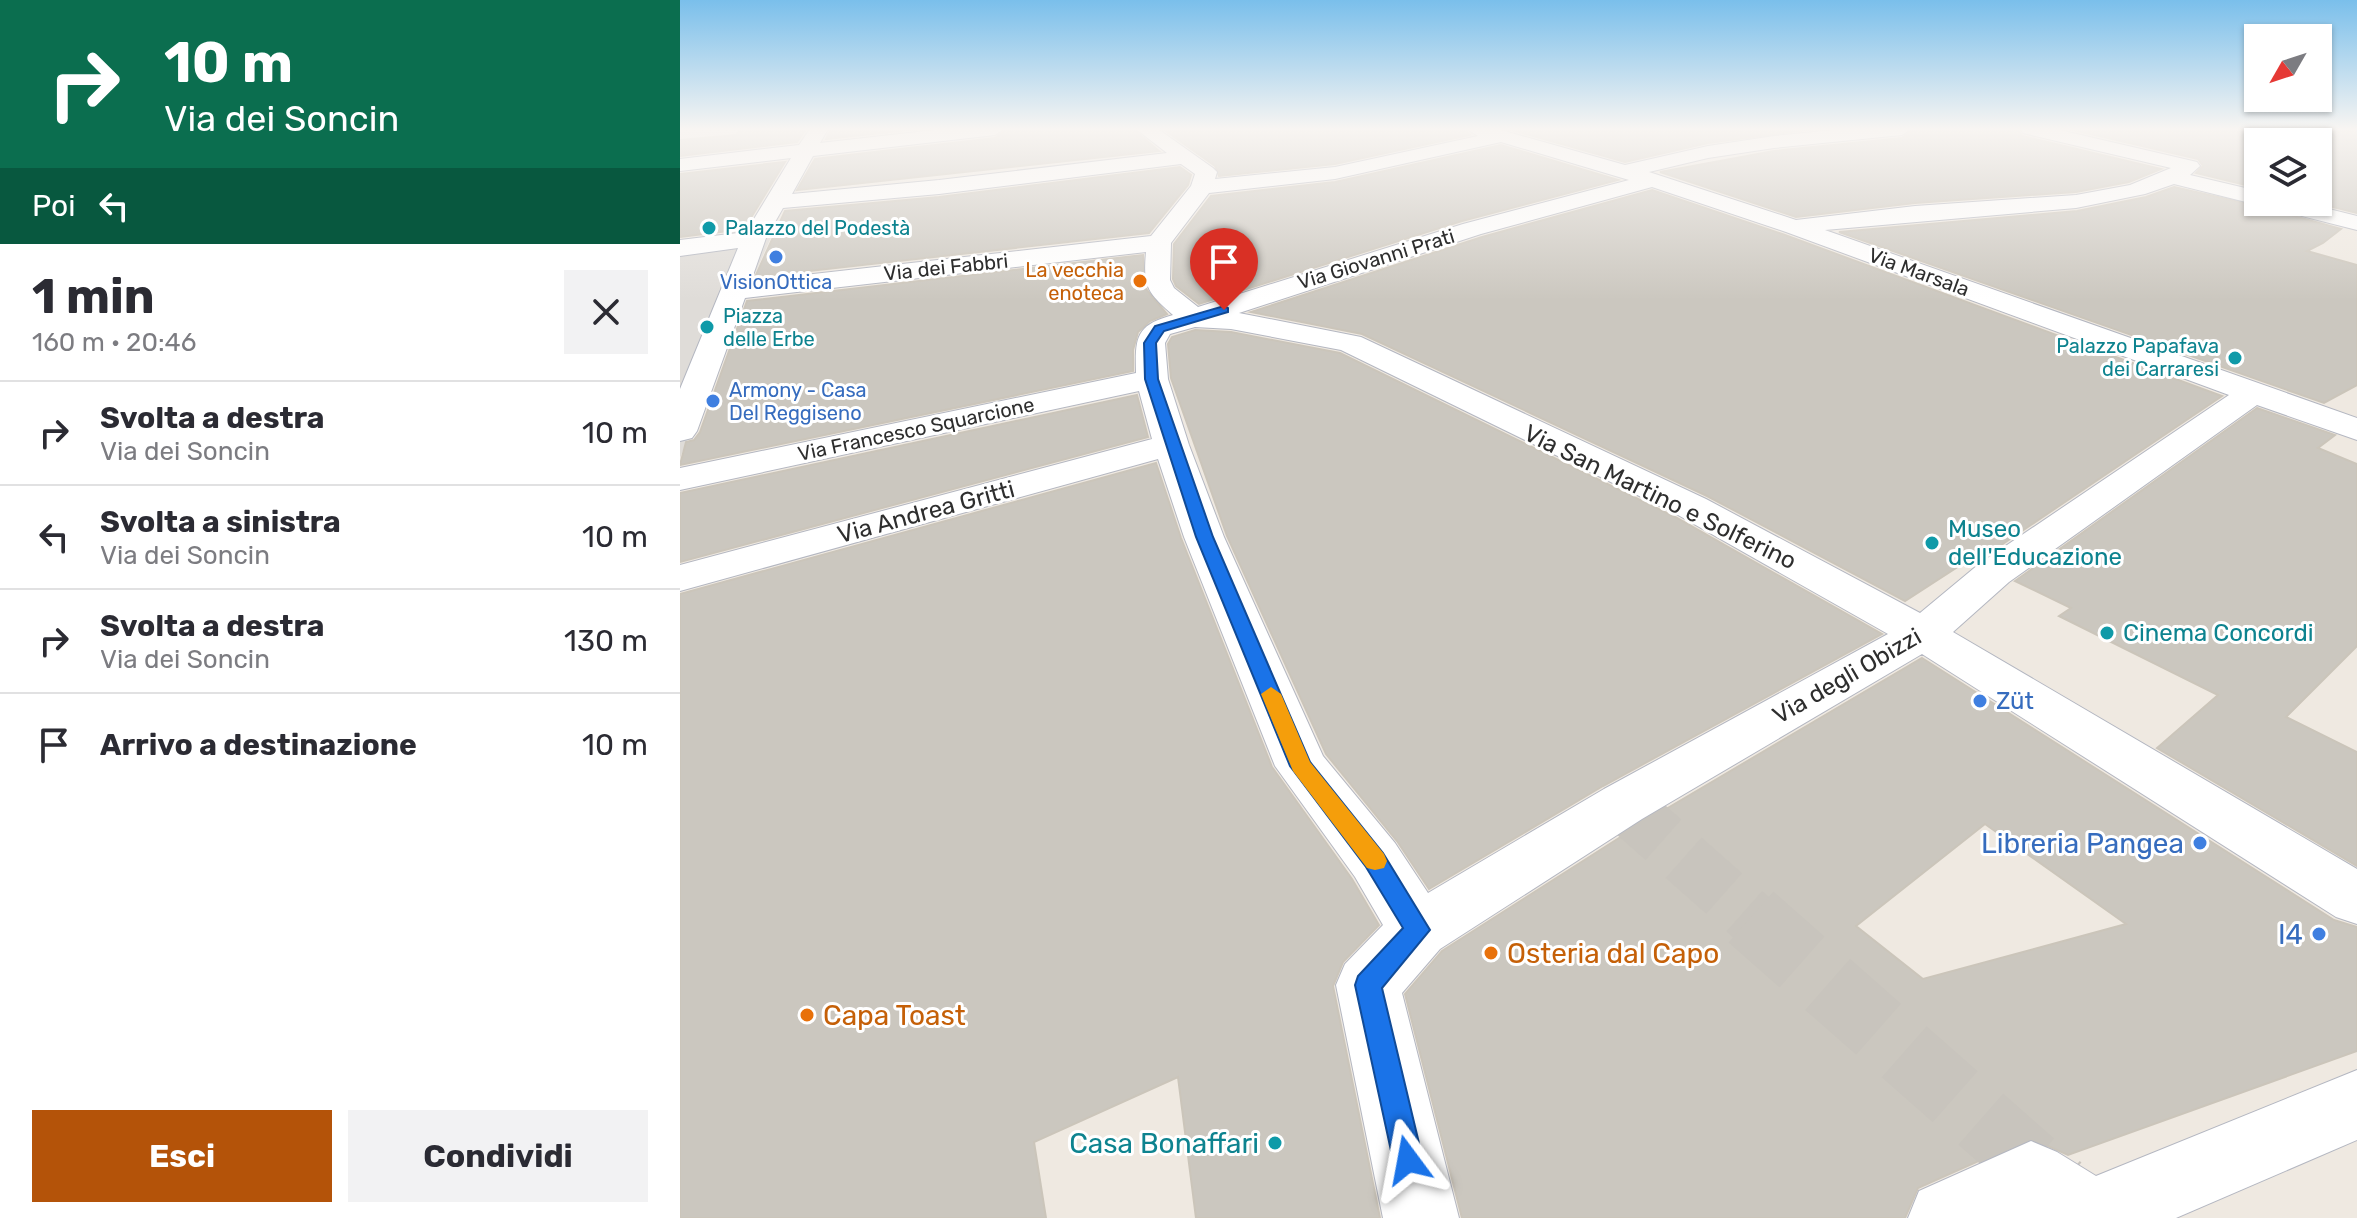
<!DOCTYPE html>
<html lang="it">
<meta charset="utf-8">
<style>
body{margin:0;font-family:Rubik,sans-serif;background:#f2f2f3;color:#2b2b33;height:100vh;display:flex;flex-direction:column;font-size:30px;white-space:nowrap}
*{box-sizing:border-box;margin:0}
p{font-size:26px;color:#7c7c81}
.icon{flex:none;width:44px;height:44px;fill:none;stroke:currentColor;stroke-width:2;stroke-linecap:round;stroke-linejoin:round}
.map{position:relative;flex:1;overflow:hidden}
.side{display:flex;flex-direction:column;background:#fff;width:680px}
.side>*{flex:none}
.hud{background:#0b6e4f;color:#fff;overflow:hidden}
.needle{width:52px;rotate:231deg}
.controls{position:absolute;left:1564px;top:24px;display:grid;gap:16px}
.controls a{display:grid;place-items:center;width:88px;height:88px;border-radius:0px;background:#fff;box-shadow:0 2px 6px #0004;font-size:40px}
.pin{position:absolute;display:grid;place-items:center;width:68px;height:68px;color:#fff;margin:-82px -34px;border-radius:50% 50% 50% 0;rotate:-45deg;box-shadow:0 0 8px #0007}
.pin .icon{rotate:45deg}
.me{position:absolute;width:88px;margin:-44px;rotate:347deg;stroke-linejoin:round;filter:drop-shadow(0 0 6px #0008)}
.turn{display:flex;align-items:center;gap:28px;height:168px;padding:0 32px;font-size:36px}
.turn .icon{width:104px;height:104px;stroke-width:2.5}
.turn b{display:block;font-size:56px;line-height:68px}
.then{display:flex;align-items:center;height:76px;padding:0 32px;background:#0003;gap:16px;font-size:30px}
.round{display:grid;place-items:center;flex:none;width:84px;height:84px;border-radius:0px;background:#f2f2f3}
.overview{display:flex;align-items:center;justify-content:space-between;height:136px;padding:0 32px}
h1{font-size:48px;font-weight:700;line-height:60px}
.primary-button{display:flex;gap:16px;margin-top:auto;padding:16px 32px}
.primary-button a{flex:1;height:92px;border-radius:0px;background:#b45309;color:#fff;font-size:32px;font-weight:700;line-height:92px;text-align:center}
.primary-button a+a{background:#f2f2f3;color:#2b2b33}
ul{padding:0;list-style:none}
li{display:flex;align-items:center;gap:24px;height:104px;padding:0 32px;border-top:2px solid #e1e1e2}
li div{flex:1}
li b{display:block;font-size:30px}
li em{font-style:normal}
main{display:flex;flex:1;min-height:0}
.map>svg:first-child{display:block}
.plaza{fill:#dfdcd8}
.building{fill:#cbc7bf;stroke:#cbc5ba;stroke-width:2;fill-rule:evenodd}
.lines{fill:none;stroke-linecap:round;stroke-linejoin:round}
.minor-tunnel-far1{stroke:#c8c4bd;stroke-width:54;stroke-dasharray:54 27;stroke-linecap:butt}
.minor-tunnel{stroke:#c8c4bd;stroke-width:68;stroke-dasharray:68 34;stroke-linecap:butt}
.minor-casing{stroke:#b4b7c1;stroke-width:2}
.minor{fill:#fff;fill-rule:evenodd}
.route{fill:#1a73e8;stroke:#114b97;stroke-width:2}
.slow{fill:#f59e0b}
.culture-dot{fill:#0f9aa8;stroke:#fff;stroke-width:3}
.shop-dot{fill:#3f7fe0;stroke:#fff;stroke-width:3}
.food-dot{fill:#e8710a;stroke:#fff;stroke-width:3}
.labels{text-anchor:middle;stroke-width:6;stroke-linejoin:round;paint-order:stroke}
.far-culture-label{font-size:20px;fill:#0d838f;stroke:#fff;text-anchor:start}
.far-street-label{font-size:20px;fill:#2e2e2e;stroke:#fff}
.far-food-label{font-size:20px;fill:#c56008;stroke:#fff;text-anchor:end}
.far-shop-label{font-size:20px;fill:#366cbe;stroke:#fff}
.street-label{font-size:24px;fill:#2e2e2e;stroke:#fff}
.culture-label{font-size:24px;fill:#0d838f;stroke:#fff;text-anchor:start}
.shop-label{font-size:24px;fill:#366cbe;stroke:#fff;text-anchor:start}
.near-shop-label{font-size:28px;fill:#366cbe;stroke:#fff;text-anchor:end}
.near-food-label{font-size:28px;fill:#c56008;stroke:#fff;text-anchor:start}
.near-culture-label{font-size:28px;fill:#0d838f;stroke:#fff;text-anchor:end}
</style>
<main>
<section class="side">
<div class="hud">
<div class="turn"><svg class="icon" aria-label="right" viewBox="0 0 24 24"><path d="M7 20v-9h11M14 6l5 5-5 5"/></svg><div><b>10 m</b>Via dei Soncin</div></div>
<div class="then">Poi<svg class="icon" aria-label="left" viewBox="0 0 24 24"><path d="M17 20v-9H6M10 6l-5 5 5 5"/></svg></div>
</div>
<div class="overview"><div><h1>1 min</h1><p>160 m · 20:46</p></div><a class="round"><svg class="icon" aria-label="close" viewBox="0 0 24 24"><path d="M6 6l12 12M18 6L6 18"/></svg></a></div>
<ul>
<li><svg class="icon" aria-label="right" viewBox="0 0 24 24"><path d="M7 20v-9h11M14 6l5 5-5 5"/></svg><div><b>Svolta a destra</b><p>Via dei Soncin</p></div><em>10 m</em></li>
<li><svg class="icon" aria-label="left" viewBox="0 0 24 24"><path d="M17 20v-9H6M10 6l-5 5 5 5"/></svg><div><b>Svolta a sinistra</b><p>Via dei Soncin</p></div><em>10 m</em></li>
<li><svg class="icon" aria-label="right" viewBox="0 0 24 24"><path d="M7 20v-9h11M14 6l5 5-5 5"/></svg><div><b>Svolta a destra</b><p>Via dei Soncin</p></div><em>130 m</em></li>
<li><svg class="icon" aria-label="arrive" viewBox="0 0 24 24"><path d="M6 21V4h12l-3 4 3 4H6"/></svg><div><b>Arrivo a destinazione</b></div><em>10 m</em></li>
</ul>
<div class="primary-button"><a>Esci</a><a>Condividi</a></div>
</section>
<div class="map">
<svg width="1677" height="1218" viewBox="0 0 1677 1218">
<rect width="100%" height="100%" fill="#efe9e1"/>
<polygon class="plaza" points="96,226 68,289 0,458 0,241"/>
<g class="building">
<polygon points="61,129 126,129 117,142 0,156 0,140 56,135"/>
<polygon points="151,129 236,129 146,139"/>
<polygon points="327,129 453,129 479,151 117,190 135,159 315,138"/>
<polygon points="483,129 784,129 790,135 655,164 539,176 535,166"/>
<polygon points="828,129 1133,129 1028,143 945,162"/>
<polygon points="1234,129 1338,129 1342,136 1481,169 1449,182 1396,192 1235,203 1116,217 980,172 1094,151 1222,138"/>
<polygon points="1389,129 1677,129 1677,213 1633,202 1638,202 1638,142 1578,142 1578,188 1516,173 1523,166 1518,159"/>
<polygon points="821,145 938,180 782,221 519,304 496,286 493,279 494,244 531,196 655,182"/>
<polygon points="105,162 64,229 0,237 0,174"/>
<polygon points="500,167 511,175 508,185 469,233 75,277 105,211 259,197"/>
<polygon points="1494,187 1582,207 1661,229 1643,243 1627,251 1677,265 1677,385 1644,403 1159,232 1397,211 1466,197"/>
<polygon points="972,190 1105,235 1542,396 1296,562 1290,559 1225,601 1027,496 682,334 571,312 802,237"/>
<polygon points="463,255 466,289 487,314 470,321 458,332 453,350 453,371 0,465 6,442 14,440 20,432 67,301"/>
<polygon points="515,330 551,332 660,353 997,518 1202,634 923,786 749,889 717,841 646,754 547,536 491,378 488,344 492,337"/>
<polygon points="457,395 468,437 0,562 0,493"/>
<polygon points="1577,408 1655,435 1638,448 1677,464 1677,646 1606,717 1677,752 1677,866 1477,748 1538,695 1379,616 1391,608 1335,581"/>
<polygon points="476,463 501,538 592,767 672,879 699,925 663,962 653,986 700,1218 516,1218 498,1077 354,1142 366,1218 0,1218 0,594"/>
<path d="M1242 658 1654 920 1677 927V1051L1388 1155 1350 1138 1238 1188 1225 1218H782L725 994 762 951 964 822ZM1305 824 1446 924 1243 979 1176 926Z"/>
</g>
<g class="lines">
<polyline class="minor-tunnel-far1" points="943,804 1073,919"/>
<polyline class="minor-tunnel" points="1071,917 1379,1188"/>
<defs>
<g id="minor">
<path d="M130 129H148L140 143 264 129H324L315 135 133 156 112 194 259 180 487 153 456 129H478L533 168 537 172 535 179 655 167 798 136 787 129H817L945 165 1028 146 1094 136 1165 129H1231L1222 135 1094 148 1028 158 969 172 1116 220 1235 206 1396 195 1450 185 1491 168 1343 133 1341 129H1375L1517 162 1520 166 1510 175 1578 191V202H1621L1677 216V230L1586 207 1584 203 1578 205 1494 184 1465 194 1396 208 1145 230 1677 418V440L1577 405 1329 582 1273 632 1677 869V924L1656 917 1242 654 962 819 760 949 722 993 779 1218H703L656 985 665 964 703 925 675 877 595 766 504 537 478 459 0 591V565L472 439 459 391 0 490V468L456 373C455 337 456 325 493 315 467 292 463 287 466 252L65 298 17 431 12 438 0 441V389L58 248 0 256V240L66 232 111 158 0 171V159L119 145ZM821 142 949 180 783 224 518 307 494 288 490 280 491 243 529 193 655 179ZM501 164 515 174 511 186 471 236 71 281 86 238 103 208 259 194ZM972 187 1106 232 1549 395 1299 564 1240 613 1026 499 681 337 559 313 801 234ZM515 327 551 329 661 350 998 515 1208 634 924 789 748 893 715 843 643 756 544 537 509 445 488 379 485 343 490 334Z"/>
<polygon points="1677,1070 1677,1140 1496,1218 1228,1218 1239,1191 1351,1141 1377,1152 1416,1176"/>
</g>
</defs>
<use href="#minor" class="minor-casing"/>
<use href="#minor" class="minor"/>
</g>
<linearGradient id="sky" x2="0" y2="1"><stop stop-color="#7abfeb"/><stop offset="0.43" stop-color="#f8f5f2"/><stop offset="1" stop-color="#f8f5f2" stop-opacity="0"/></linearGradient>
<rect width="1677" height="300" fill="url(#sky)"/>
<polygon class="route" points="544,306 548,308 548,312 484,331 476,343 478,379 533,537 630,762 703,853 750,930 702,988 743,1160 738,1170 728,1175 717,1170 713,1160 675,985 678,976 723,928 686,867 610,766 516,537 465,379 464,343 475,326"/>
<polygon class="slow" points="591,687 601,694 630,762 704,854 707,861 704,868 695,870 687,868 613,771 581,694"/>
<g class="culture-dot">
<circle cx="29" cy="228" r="8"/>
<circle cx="27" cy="327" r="8"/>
<circle cx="1555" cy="358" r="8"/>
<circle cx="1252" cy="543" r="8"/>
<circle cx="1427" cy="633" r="8"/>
<circle cx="595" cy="1143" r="8"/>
</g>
<g class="shop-dot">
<circle cx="96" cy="257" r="8"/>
<circle cx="33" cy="401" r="8"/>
<circle cx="1300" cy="701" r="8"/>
<circle cx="1520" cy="843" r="8"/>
<circle cx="1639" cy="934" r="8"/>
</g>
<g class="food-dot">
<circle cx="460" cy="281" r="8"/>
<circle cx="811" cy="953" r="8"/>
<circle cx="127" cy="1015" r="8"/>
</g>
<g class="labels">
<g class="far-culture-label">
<text x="45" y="235">Palazzo del Podestà</text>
<text x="43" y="323">Piazza<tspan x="43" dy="23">delle Erbe</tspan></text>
<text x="1539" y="353" text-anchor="end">Palazzo Papafava<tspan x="1539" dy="23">dei Carraresi</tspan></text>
</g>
<g class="far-street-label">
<text transform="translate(696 259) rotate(-17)" y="7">Via Giovanni Prati</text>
<text transform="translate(266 267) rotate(-6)" y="7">Via dei Fabbri</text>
<text transform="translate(1239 272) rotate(20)" y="7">Via Marsala</text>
<text transform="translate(236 429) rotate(-12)" y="7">Via Francesco Squarcione</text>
</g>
<g class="far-food-label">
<text x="444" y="277">La vecchia<tspan x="444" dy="23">enoteca</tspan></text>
</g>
<g class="far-shop-label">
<text x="96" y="289">VisionOttica</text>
<text x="49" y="397" text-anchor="start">Armony - Casa<tspan x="49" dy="23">Del Reggiseno</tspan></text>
</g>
<g class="street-label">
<text transform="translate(980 497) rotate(26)" y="8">Via San Martino e Solferino</text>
<text transform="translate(246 512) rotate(-15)" y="8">Via Andrea Gritti</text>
<text transform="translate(1167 676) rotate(-30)" y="8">Via degli Obizzi</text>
</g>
<g class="culture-label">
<text x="1268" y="537">Museo<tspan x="1268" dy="28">dell'Educazione</tspan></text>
<text x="1443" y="641">Cinema Concordi</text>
</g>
<g class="shop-label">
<text x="1316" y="709">Züt</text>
</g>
<g class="near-shop-label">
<text x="1504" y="853">Libreria Pangea</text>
<text x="1623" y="944">I4</text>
</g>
<g class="near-food-label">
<text x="827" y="963">Osteria dal Capo</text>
<text x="143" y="1025">Capa Toast</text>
</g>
<g class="near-culture-label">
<text x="579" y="1153">Casa Bonaffari</text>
</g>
</g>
</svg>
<div class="controls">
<a><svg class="needle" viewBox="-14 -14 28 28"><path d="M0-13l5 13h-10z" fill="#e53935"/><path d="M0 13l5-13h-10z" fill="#7c7c81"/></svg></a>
<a><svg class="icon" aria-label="layers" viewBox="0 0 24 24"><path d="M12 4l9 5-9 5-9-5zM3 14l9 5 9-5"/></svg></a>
</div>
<div class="pin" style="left:544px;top:310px;background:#d93025"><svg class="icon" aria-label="arrive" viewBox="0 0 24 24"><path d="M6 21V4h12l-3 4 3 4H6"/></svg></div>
<svg class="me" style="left:728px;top:1160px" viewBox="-20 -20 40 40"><path d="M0-17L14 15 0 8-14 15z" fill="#1a73e8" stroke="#fff" stroke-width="4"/></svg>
</div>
</main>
